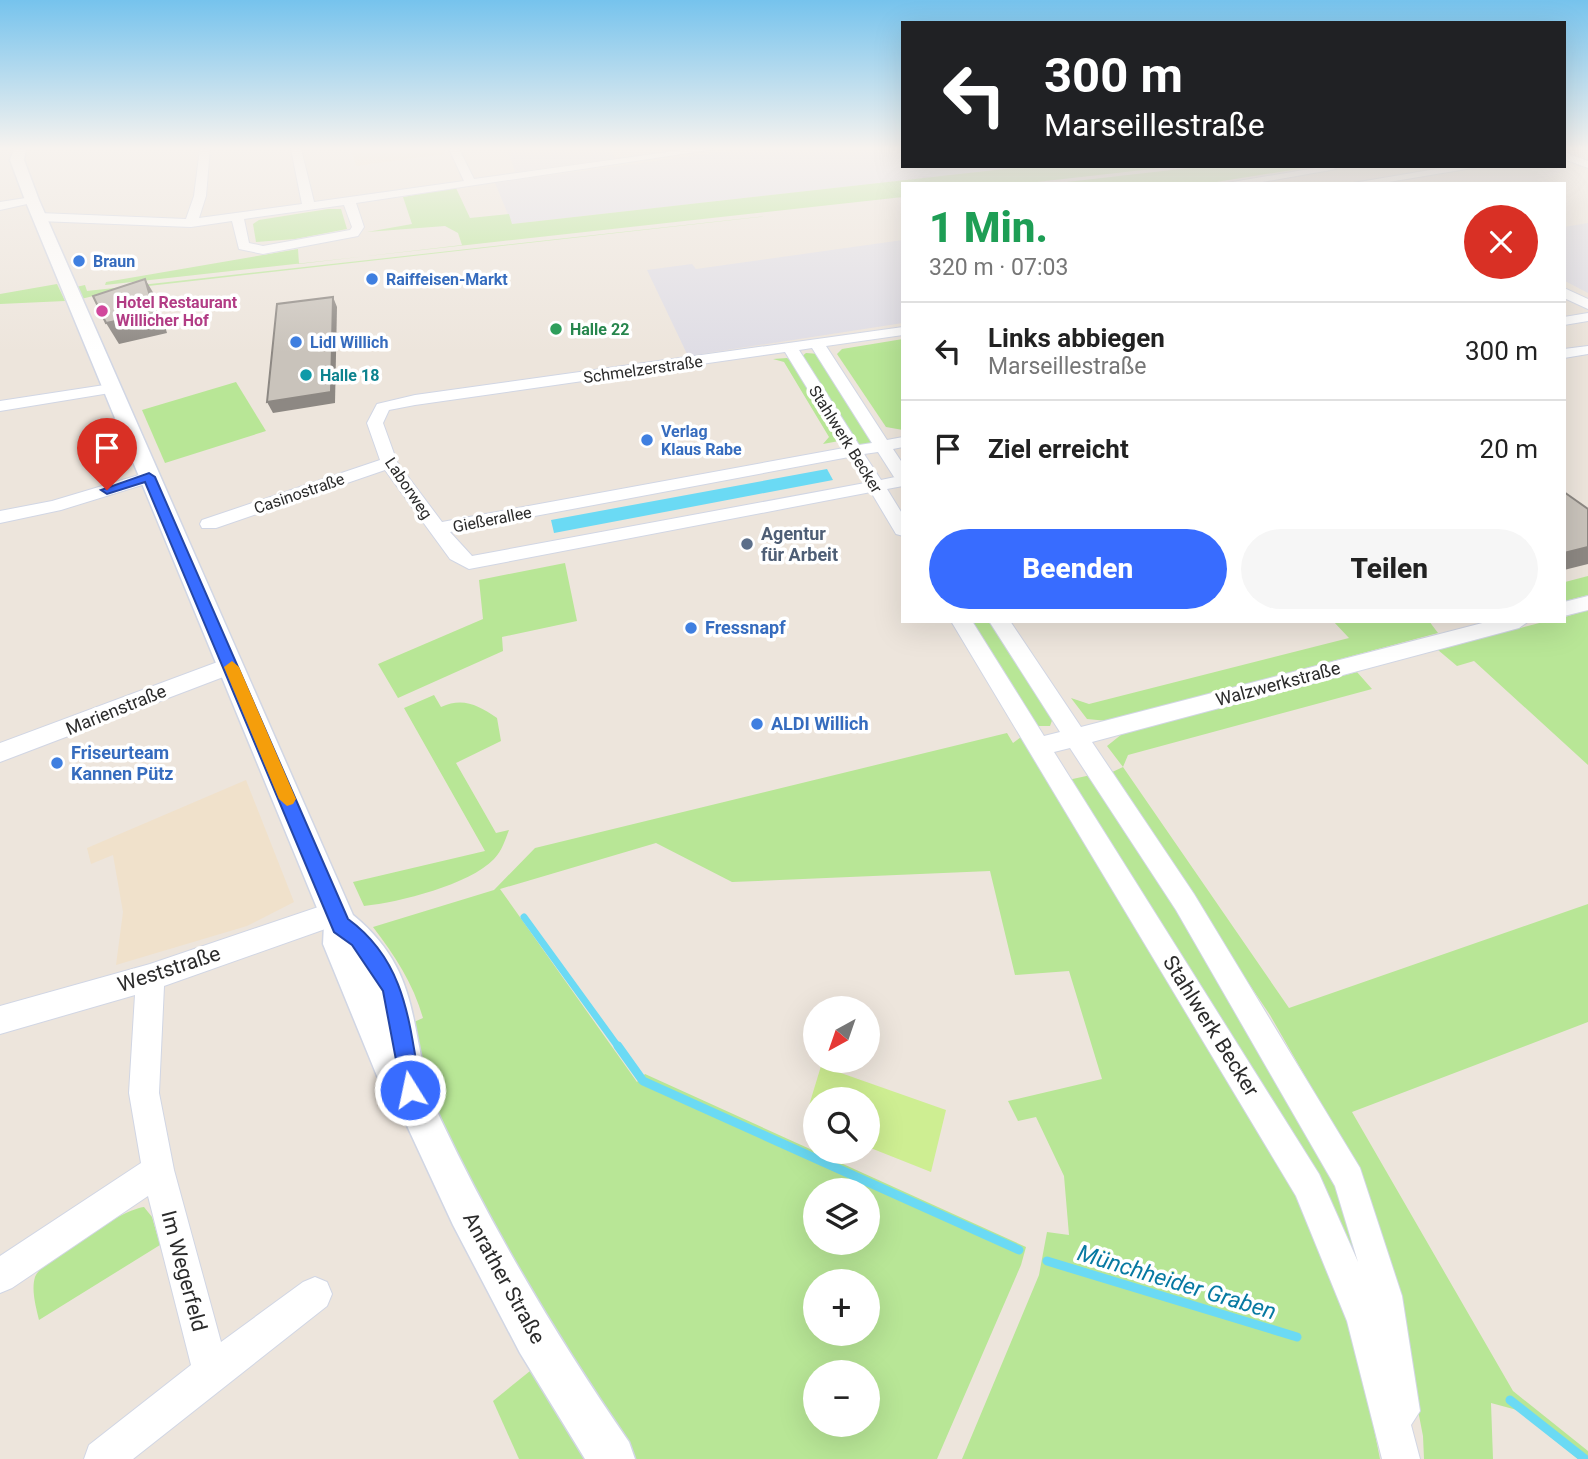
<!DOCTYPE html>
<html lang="de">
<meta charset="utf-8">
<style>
body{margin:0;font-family:Roboto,sans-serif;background:#f6f6f6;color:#222;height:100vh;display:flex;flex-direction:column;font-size:26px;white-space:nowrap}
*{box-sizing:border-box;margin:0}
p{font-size:23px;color:#767676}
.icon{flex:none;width:38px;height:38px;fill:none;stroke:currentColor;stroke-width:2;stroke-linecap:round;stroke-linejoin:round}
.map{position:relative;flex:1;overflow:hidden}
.details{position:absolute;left:901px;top:182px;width:665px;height:441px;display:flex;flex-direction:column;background:#fff;border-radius:0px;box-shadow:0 7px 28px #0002}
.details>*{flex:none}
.guide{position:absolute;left:901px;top:21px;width:665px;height:147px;border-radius:0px;box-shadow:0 7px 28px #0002;background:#202124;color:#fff;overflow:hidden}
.needle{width:46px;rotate:220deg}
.buttons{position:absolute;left:803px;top:996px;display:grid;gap:14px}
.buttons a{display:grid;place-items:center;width:77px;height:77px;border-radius:50%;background:#fff;box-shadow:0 7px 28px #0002;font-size:35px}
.pin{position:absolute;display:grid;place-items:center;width:60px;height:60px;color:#fff;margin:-72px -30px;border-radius:50% 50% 50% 0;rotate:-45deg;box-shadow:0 0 7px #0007}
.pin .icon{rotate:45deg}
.me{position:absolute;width:77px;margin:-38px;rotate:350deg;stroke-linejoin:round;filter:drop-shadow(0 0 5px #0008)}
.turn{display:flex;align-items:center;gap:24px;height:147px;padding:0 28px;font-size:32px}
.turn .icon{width:91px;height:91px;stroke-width:2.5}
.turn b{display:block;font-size:49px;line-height:60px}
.round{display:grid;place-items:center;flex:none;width:74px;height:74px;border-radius:37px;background:#f6f6f6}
.overview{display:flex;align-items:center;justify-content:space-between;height:119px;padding:0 28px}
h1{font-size:42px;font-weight:800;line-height:52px;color:#1e9e55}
.action{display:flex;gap:14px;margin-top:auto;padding:14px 28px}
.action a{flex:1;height:80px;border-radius:42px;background:#386cff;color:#fff;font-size:28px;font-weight:800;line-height:80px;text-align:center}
.action a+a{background:#f6f6f6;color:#222}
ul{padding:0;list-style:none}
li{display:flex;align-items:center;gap:21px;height:98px;padding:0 28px;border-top:2px solid #e0e0e0}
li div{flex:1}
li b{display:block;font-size:26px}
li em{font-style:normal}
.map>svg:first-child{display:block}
.industrial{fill:#dfdde5}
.education{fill:#f0e1cb}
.green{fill:#b8e696;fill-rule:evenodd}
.pitch{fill:#ceee92}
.water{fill:#6bdaf4}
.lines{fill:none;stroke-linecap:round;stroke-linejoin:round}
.stream-far1{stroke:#6bdaf4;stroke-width:7}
.stream{stroke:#6bdaf4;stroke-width:9}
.minor-casing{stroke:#d1d6e4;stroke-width:2}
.tertiary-casing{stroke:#d1d6e4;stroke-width:3}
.minor{fill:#fff;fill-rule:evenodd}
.tertiary{fill:#fff;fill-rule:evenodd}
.shaded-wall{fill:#8d8883}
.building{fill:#c9c3bb;stroke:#8d8883;stroke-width:2}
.route{fill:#386cff;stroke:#2446a6;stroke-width:2}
.slow{fill:#f59e0b}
.shop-dot{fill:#3f7fe0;stroke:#fff;stroke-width:2.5}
.hotel-dot{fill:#d1479c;stroke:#fff;stroke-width:2.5}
.leisure-dot{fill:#2e9e5b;stroke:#fff;stroke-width:2.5}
.culture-dot{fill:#0f9aa8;stroke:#fff;stroke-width:2.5}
.service-dot{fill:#5c6f8a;stroke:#fff;stroke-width:2.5}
.labels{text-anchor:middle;stroke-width:7;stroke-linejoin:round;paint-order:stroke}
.far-shop-label{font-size:16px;font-weight:bold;fill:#366cbe;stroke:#fff;text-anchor:start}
.far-hotel-label{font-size:16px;font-weight:bold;fill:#b23c85;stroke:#fff;text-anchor:start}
.far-leisure-label{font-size:16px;font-weight:bold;fill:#27864d;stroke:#fff;text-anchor:start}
.far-street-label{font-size:16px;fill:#2b2b2b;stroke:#fff}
.far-culture-label{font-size:16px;font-weight:bold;fill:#0d838f;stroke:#fff;text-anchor:start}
.service-label{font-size:18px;font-weight:bold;fill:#4e5e75;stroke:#fff;text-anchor:start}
.shop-label{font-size:18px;font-weight:bold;fill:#366cbe;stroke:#fff;text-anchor:start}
.street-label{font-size:18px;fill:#2b2b2b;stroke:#fff}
.near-street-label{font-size:21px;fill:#2b2b2b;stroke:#fff}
.near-water-label{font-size:23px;font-style:italic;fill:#0779a2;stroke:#fff}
</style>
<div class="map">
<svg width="1588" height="1459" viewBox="0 0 1588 1459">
<rect width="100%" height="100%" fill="#ede5dc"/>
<g class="industrial">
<polygon points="507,149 609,149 615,158 515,172"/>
<polygon points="742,149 903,149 903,166 1031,166 512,224 495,183"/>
<polygon points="1588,223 1588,293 1565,281 1564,227"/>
<polygon points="903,240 903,323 688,356 647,270 692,264 696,269"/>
</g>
<g class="education">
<polygon points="351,149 442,149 445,154 356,166"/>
<polygon points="246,780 294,902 247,926 116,965 123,912 113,855 91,864 87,848"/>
</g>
<g class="green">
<polygon points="1031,166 1178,166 1019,184 903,184 903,197 105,285 106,282 298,249 299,264 462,245 458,233 445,226 367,232 412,224 403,197 456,188 470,218 509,214 512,224"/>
<polygon points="1207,166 1310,167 1204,184 1049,184"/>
<polygon points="328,209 341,209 347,229 295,239 256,242 253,224 259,220"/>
<polygon points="785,214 122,289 81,299 76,287 85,285 87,291"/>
<polygon points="57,284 65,301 0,304 0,294"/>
<polygon points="903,339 903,430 886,427 837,354 842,349"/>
<polygon points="806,353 819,354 873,442 866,447 857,445 801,357"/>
<polygon points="787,358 794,363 838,434 839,441 823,444 829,437 784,362 773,359"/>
<polygon points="236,382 266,431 165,463 142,410"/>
<polygon points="565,563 577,621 502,637 503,651 398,698 378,664 483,619 479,580"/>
<polygon points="1588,576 1588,595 1565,601 1565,582"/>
<polygon points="1588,610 1588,765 1474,661 1457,666 1438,650 1547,621 1564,621 1565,617"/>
<polygon points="968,621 992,621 1054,715 1050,726 1036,726"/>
<polygon points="1333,621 1429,621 1438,633 1108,721 1087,719 1071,698 1089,704 1349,638"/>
<polygon points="1357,672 1372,689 1128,755 1123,767 1289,1008 1588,904 1588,1022 1352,1112 1513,1391 1588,1451 1588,1459 1578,1459 1517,1410 1491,1403 1493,1459 1424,1459 1423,1436 1391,1272 1356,1165 1270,1015 1108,774 1123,767 1107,746 1122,734"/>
<path d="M434 695 441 707C463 697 478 705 497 718L501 741 456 763 496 833 509 830C505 840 502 851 494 859 469 885 400 902 364 906L353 882 485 851 404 708Z"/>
<path d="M1007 733 1013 743 1021 737 1300 1193 1357 1344 1380 1459H962L1039 1275 1047 1232 1069 1235 1064 1176 1036 1117 1018 1121 1008 1101 1102 1079 1069 971 1015 975 990 871 732 882 656 843 500 889 637 1082 645 1074 1026 1247 1021 1265 937 1459H636C547 1326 454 1178 407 1025L423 1018C413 983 395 956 373 927L494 890 535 848ZM816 1190H868V1242H816ZM816 1281H868V1334H816ZM816 1372H868V1424H816Z"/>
<polygon points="1091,775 1249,1023 1342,1187 1369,1293 1316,1176 1229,1030 1068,780"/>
<path d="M144 1207 152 1217 160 1245 39 1320C36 1307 31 1290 35 1277 42 1258 124 1209 144 1207Z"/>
<polygon points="530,1371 587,1459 519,1459 493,1401"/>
</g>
<polygon class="pitch" points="821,1066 946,1110 931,1172 868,1147 868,1099 816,1099 815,1127 804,1122"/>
<polygon class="water" points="827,469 833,480 554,533 551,520"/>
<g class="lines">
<polyline class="stream-far1" points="524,917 619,1048"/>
<g class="stream">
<polyline points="618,1046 643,1081 1019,1250"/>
<polyline points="1047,1261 1297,1337"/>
<polyline points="1510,1400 1585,1459"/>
</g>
<defs>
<g id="minor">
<path d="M200 149H210L206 196 199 218 302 204 291 149H301L314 202 464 181 449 149H459L474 179 689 149H715L356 203 364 227 358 236 263 254 239 249 232 221 191 227 39 221 33 217 39 213 186 219 194 196ZM344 205 352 227 350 230 263 246 249 243 244 219Z"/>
<polygon points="1564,152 1588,161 1588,168 1564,159"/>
<polygon points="1327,166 1336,169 1251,184 1221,184"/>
<polygon points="1454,166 1484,166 1377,184 1353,183"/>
<polygon points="32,197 36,198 36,202 0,210 0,202"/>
<polygon points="1564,288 1588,299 1588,309 1564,298"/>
<polygon points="1588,313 1588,321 1564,325 1564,317"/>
<path d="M903 327V335L826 346 887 440 903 437V447L893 449 903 464V486L887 489 903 515V536L896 534 871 492 469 569 450 559 385 470 216 528H202L200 524 202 520 380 460 367 423 377 404 415 395ZM812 348 872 443 859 445 799 350ZM785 352 844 448 442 522 397 462 383 423 389 410 415 405ZM878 452 894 477H895L881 480 864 454ZM849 457 865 483 472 556 450 532Z"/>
<polygon points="1588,346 1588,354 1564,358 1564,349"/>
<polygon points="111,384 119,389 116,392 0,411 0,401"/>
<polygon points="149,472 158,477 155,481 61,510 0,523 0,511 52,501"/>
<polygon points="1588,596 1588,610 1564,616 1564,602"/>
<path d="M951 621H972L1044 736 1060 732 989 621H1010L1081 727 1490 621H1529L1519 628 1092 742 1194 894 1360 1168 1402 1296 1420 1411 1411 1425 1420 1459H1382L1347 1321 1296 1196ZM1070 748 1176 910 1335 1186 1358 1262 1319 1174 1054 752Z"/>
<polygon points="231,657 239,659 242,665 239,671 0,762 0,743"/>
<polygon points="336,901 345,904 349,913 345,922 164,986 159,1093 174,1170 221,1342 303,1282 315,1277 327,1282 332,1294 327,1306 133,1459 84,1459 89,1445 191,1365 148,1196 12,1288 0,1293 0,1256 141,1163 129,1093 135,995 0,1034 0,1006 150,964"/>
</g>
<path id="tertiary" d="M14 149H26L24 160 39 200 353 915C430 978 404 1040 441 1120 494 1232 559 1340 629 1442L635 1459H585L520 1353 453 1225 396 1102 377 1076 323 944 324 925 25 200 10 160Z"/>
</defs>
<use href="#minor" class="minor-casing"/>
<use href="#tertiary" class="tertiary-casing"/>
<use href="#minor" class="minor"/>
<use href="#tertiary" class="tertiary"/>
</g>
<g class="shaded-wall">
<polygon points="145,279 157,299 167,333 119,344 106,323"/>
<polygon points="333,297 337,307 335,403 273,413 267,402"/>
<polygon points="1588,547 1588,564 1564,570 1564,553"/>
</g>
<g class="building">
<polygon points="145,279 155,313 106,323 93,296"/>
<polygon points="333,297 331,392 267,402 277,304"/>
<polygon points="1564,492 1588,509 1588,547 1564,553"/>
</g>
<linearGradient id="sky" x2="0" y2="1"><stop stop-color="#76c3ed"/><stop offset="0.42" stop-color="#f7f3ef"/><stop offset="1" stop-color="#f7f3ef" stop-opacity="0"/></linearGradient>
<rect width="1588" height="353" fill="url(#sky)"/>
<path class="route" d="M149 473 155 477 348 919C407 962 409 1024 421 1090L418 1097 410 1101 403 1097 383 991 352 945 334 932 145 482 107 494 101 490Z"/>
<polygon class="slow" points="232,661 239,667 296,799 293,804 287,806 279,799 224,667"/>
<g class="shop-dot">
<circle cx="79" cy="261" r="7"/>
<circle cx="372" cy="279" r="7"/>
<circle cx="296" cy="342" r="7"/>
<circle cx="647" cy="440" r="7"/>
<circle cx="691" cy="628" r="7"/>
<circle cx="757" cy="724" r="7"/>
<circle cx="57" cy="763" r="7"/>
</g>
<circle class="hotel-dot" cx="102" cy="311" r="7"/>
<circle class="leisure-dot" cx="556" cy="329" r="7"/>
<circle class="culture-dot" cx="306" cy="375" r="7"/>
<circle class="service-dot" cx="747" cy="544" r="7"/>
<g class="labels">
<g class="far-shop-label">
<text x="93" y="267">Braun</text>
<text x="386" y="285">Raiffeisen-Markt</text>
<text x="310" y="348">Lidl Willich</text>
<text x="661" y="437">Verlag<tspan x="661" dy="18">Klaus Rabe</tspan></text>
</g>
<g class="far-hotel-label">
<text x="116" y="308">Hotel Restaurant<tspan x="116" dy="18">Willicher Hof</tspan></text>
</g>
<g class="far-leisure-label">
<text x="570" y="335">Halle 22</text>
</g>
<g class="far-street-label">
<text transform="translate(643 369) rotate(-8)" y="6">Schmelzerstraße</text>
<text transform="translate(846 439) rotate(58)" y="6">Stahlwerk Becker</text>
<text transform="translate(409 488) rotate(56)" y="6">Laborweg</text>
<text transform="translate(299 493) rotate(-19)" y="6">Casinostraße</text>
<text transform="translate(492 519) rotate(-11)" y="6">Gießerallee</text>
</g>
<g class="far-culture-label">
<text x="320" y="381">Halle 18</text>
</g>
<g class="service-label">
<text x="761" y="540">Agentur<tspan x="761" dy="21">für Arbeit</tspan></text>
</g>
<g class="shop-label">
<text x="705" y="634">Fressnapf</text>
<text x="771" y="730">ALDI Willich</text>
<text x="71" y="759">Friseurteam<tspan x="71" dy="21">Kannen Pütz</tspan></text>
</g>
<g class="street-label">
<text transform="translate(1278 684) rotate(-15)" y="6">Walzwerkstraße</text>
<text transform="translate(116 710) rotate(-22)" y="6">Marienstraße</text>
</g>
<g class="near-street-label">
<text transform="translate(169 969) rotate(-18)" y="7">Weststraße</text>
<text transform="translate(1211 1026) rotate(58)" y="7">Stahlwerk Becker</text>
<text transform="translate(184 1271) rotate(75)" y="7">Im Wegerfeld</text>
<text transform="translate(504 1278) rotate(61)" y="7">Anrather Straße</text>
</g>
<g class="near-water-label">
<text transform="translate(1177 1282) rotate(17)" y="8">Münchheider Graben</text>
</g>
</g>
</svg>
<div class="buttons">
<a><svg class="needle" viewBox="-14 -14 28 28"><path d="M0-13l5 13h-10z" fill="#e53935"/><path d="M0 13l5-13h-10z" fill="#767676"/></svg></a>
<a><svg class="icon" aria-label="search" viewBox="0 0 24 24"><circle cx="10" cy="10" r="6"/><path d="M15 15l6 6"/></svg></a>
<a><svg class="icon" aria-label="layers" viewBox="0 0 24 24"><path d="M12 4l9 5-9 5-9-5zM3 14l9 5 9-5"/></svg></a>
<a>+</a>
<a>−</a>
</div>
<div class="pin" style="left:107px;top:490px;background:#d93025"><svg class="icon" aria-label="arrive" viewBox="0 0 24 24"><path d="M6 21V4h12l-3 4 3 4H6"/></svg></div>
<svg class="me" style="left:410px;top:1090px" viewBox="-20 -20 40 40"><circle r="17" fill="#386cff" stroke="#fff" stroke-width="3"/><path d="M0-11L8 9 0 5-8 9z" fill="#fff"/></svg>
<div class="guide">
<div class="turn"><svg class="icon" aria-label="left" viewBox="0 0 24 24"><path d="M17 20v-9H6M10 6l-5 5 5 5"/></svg><div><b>300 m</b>Marseillestraße</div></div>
</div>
<section class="details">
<div class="overview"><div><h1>1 Min.</h1><p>320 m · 07:03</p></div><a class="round" style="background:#d93025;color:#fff"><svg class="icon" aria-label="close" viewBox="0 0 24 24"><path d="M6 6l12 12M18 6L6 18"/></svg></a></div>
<ul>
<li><svg class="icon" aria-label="left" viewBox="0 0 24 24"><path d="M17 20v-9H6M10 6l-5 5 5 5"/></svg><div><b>Links abbiegen</b><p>Marseillestraße</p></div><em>300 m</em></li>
<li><svg class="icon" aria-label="arrive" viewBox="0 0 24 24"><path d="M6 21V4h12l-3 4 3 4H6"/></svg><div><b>Ziel erreicht</b></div><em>20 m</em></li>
</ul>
<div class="action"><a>Beenden</a><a>Teilen</a></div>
</section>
</div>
